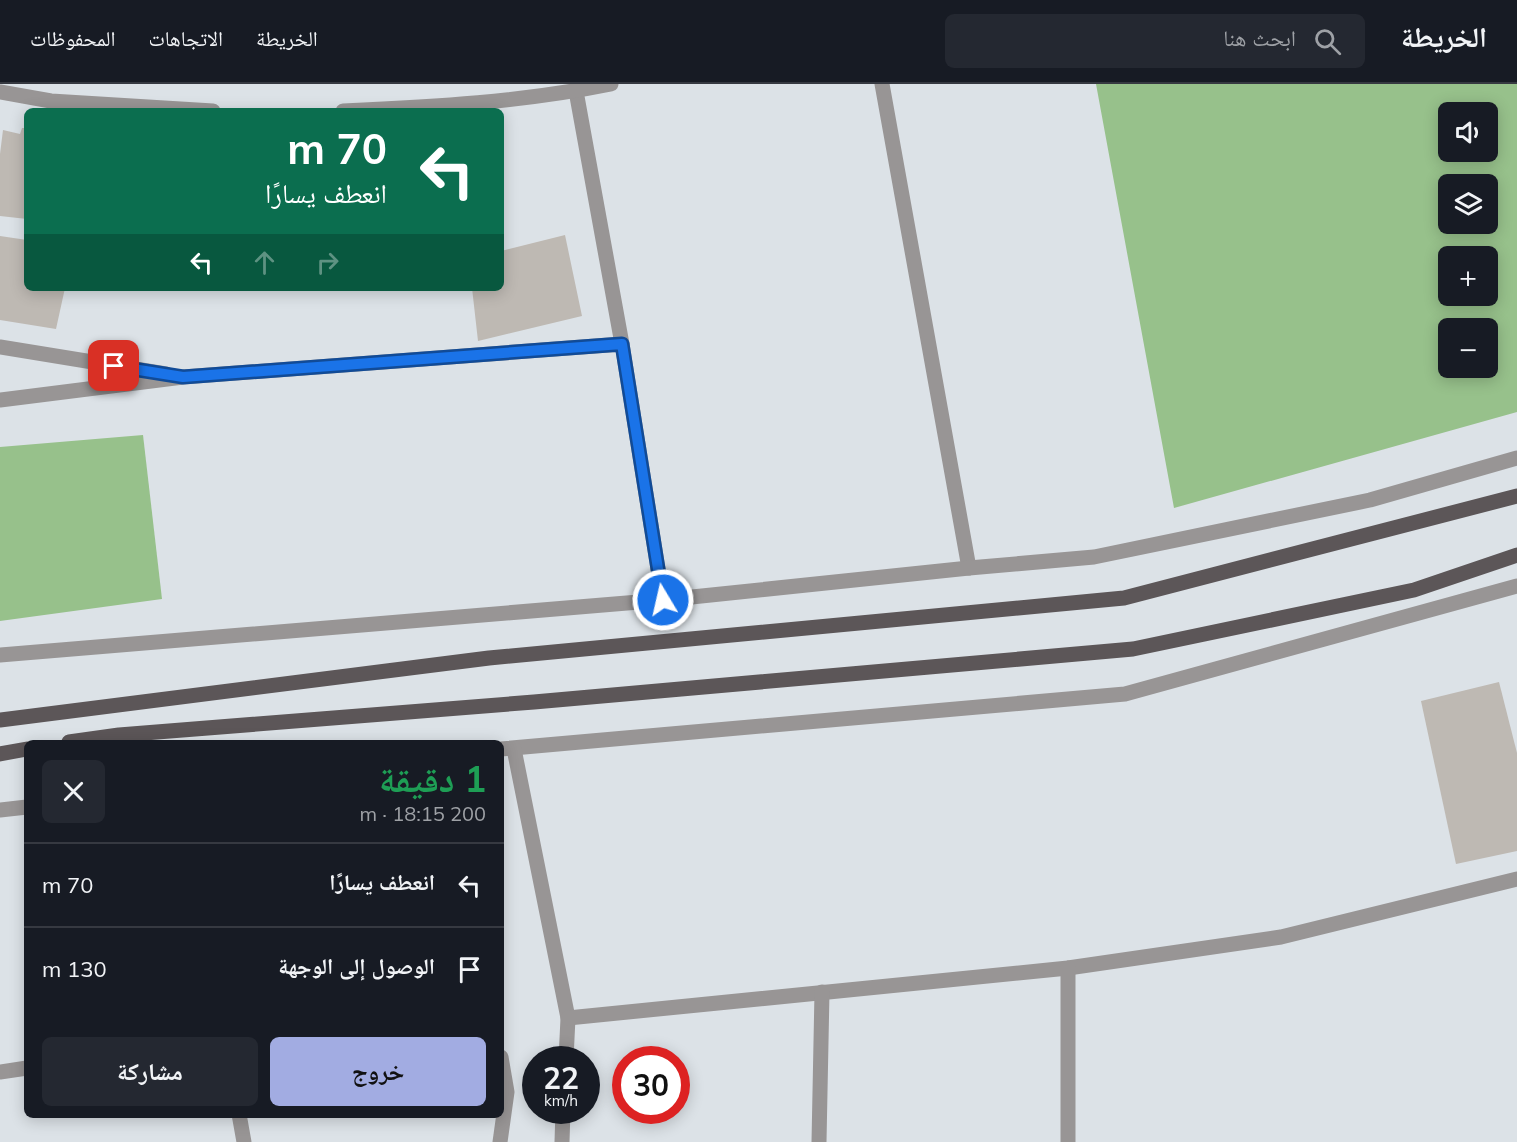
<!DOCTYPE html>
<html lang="ar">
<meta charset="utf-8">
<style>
body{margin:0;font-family:Mulish,"Noto Naskh Arabic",sans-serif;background:#242831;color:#f1f3f6;direction:rtl;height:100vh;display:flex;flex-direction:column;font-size:22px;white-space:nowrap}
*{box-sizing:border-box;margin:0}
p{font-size:20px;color:#9ea1a6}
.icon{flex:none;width:33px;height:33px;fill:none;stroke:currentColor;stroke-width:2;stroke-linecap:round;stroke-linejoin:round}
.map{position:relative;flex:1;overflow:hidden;direction:ltr}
.panel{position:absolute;left:24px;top:656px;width:480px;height:378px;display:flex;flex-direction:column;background:#171b24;border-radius:9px;box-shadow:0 3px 15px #0003;direction:rtl}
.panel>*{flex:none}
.banner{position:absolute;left:24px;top:24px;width:480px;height:183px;border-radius:9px;box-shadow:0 3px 15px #0003;direction:rtl;background:#0b6e4f;color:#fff;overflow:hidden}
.tools{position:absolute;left:1438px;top:18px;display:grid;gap:12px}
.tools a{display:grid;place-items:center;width:60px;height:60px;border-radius:9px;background:#171b24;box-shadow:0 3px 15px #0003;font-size:30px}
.speed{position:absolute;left:522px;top:962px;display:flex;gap:12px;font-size:30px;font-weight:700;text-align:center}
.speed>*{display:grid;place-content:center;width:78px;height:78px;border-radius:50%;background:#171b24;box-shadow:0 3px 15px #0003;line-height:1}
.speed small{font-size:15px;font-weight:400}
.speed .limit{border:9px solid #d22;background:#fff;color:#111}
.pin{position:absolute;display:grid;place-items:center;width:51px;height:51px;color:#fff;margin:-26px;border-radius:12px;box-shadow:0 3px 9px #0006}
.me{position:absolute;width:66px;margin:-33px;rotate:351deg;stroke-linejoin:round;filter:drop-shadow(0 0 4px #0008)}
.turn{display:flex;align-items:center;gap:21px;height:126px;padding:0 18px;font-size:27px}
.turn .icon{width:78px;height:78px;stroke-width:2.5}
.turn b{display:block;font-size:42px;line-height:51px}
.lanes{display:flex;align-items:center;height:57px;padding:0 18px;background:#0003;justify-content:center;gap:30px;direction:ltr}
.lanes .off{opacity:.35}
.round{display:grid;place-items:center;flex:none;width:63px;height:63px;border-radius:9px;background:#242831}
.headline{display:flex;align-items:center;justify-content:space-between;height:102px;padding:0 18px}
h1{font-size:36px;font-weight:700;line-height:45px;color:#1e9e55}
.action{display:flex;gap:12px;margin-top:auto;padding:12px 18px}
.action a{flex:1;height:69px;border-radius:9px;background:#a2ace2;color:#111;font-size:24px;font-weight:700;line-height:69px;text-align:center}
.action a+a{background:#242831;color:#f1f3f6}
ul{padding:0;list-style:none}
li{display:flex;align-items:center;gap:18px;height:84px;padding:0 18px;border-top:2px solid #363941}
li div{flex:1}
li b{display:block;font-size:22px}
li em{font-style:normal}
header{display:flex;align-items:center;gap:36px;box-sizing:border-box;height:84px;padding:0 30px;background:#171b24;border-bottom:2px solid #363941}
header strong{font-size:28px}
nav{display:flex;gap:33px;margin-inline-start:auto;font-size:21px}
.search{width:420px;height:54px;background:#242831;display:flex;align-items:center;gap:15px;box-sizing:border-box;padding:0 21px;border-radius:9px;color:#9ea1a6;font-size:22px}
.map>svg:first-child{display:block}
.green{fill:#97c18b;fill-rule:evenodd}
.building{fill:#beb9b3}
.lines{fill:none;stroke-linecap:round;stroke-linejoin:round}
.minor{stroke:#989595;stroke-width:15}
.major{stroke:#5c5658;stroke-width:15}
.route-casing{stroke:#114b97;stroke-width:15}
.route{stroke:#1a73e8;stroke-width:10}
</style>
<header>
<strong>الخريطة</strong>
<div class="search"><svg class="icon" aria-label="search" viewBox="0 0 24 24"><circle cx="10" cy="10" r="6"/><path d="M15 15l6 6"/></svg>ابحث هنا</div>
<nav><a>الخريطة</a><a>الاتجاهات</a><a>المحفوظات</a></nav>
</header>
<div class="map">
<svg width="1517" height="1058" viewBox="0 0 1517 1058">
<rect width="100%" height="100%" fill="#dce2e7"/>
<g class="green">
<path d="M1096 0H1517V328L1174 424ZM1449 28H1488V68H1449ZM1449 100H1488V140H1449ZM1449 172H1488V212H1449ZM1449 244H1488V284H1449Z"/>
<polygon points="143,351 162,515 0,537 0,363"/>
</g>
<g class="building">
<polygon points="22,44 27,44 27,135 0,132 0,70 3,46 20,50"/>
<polygon points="565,151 582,232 478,257 472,204 501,204 501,167"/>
<polygon points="0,152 27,156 27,204 65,204 56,245 0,236"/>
<polygon points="1499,598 1517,669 1517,767 1456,780 1421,617"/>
</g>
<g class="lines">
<g class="minor">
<polyline points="882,0 969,484"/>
<polyline points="576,7 622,260 663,516"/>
<polyline points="0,8 51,17 213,27"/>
<path d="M343 27C433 23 523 18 611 0"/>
<polyline points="0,263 166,290"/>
<polyline points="0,316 183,293 622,260"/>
<polyline points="0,571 663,516 969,484 1094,473 1370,416 1517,374"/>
<polyline points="501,665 1125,610 1517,502"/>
<polyline points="514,665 568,934 566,975"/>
<polyline points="0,726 27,723"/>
<polyline points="568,934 1068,884 1281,853 1517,795"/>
<polyline points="0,988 27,984"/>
<polyline points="239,1030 244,1058"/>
<polyline points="500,1058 507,1008 501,973"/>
<polyline points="562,1058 563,1026"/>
<polyline points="819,1058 822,908"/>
<polyline points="1068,1058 1068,884"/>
</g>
<g class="major">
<polyline points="0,636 489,574 1124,514 1517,412"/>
<polyline points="69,658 119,651 534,618 1133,565 1414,506 1517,471"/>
<polyline points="0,670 27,665"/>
</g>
</g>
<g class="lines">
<defs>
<polyline id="route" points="114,282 183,293 622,260 663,516"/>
</defs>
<use href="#route" class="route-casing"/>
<use href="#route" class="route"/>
</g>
</svg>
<div class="tools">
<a><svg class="icon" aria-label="sound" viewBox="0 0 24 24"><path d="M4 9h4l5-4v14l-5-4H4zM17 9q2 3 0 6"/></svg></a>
<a><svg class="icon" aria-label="layers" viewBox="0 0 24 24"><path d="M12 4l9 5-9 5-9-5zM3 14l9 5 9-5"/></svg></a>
<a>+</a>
<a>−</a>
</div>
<div class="speed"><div>22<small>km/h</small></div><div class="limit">30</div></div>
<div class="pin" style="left:114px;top:282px;background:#d93025"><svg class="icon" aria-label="arrive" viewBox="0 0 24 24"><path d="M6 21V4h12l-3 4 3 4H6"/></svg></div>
<svg class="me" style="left:663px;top:516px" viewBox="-20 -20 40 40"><circle r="17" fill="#1a73e8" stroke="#fff" stroke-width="3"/><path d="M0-11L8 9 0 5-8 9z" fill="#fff"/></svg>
<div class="banner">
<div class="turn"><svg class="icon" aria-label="left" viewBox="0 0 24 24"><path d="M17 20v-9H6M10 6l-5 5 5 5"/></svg><div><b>70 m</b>انعطف يسارًا</div></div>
<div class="lanes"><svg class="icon" aria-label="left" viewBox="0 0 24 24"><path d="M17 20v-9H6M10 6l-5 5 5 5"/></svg><svg class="icon off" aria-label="ahead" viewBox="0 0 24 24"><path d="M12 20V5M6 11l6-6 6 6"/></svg><svg class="icon off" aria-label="right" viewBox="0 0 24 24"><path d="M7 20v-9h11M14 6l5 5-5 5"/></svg></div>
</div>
<section class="panel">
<div class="headline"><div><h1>1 دقيقة</h1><p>200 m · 18:15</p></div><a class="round"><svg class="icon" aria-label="close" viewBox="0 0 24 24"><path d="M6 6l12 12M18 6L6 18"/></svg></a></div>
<ul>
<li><svg class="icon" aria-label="left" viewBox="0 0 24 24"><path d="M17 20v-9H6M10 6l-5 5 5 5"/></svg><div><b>انعطف يسارًا</b></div><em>70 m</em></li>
<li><svg class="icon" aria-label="arrive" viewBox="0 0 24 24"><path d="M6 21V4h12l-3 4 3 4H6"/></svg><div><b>الوصول إلى الوجهة</b></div><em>130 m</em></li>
</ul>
<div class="action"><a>خروج</a><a>مشاركة</a></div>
</section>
</div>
